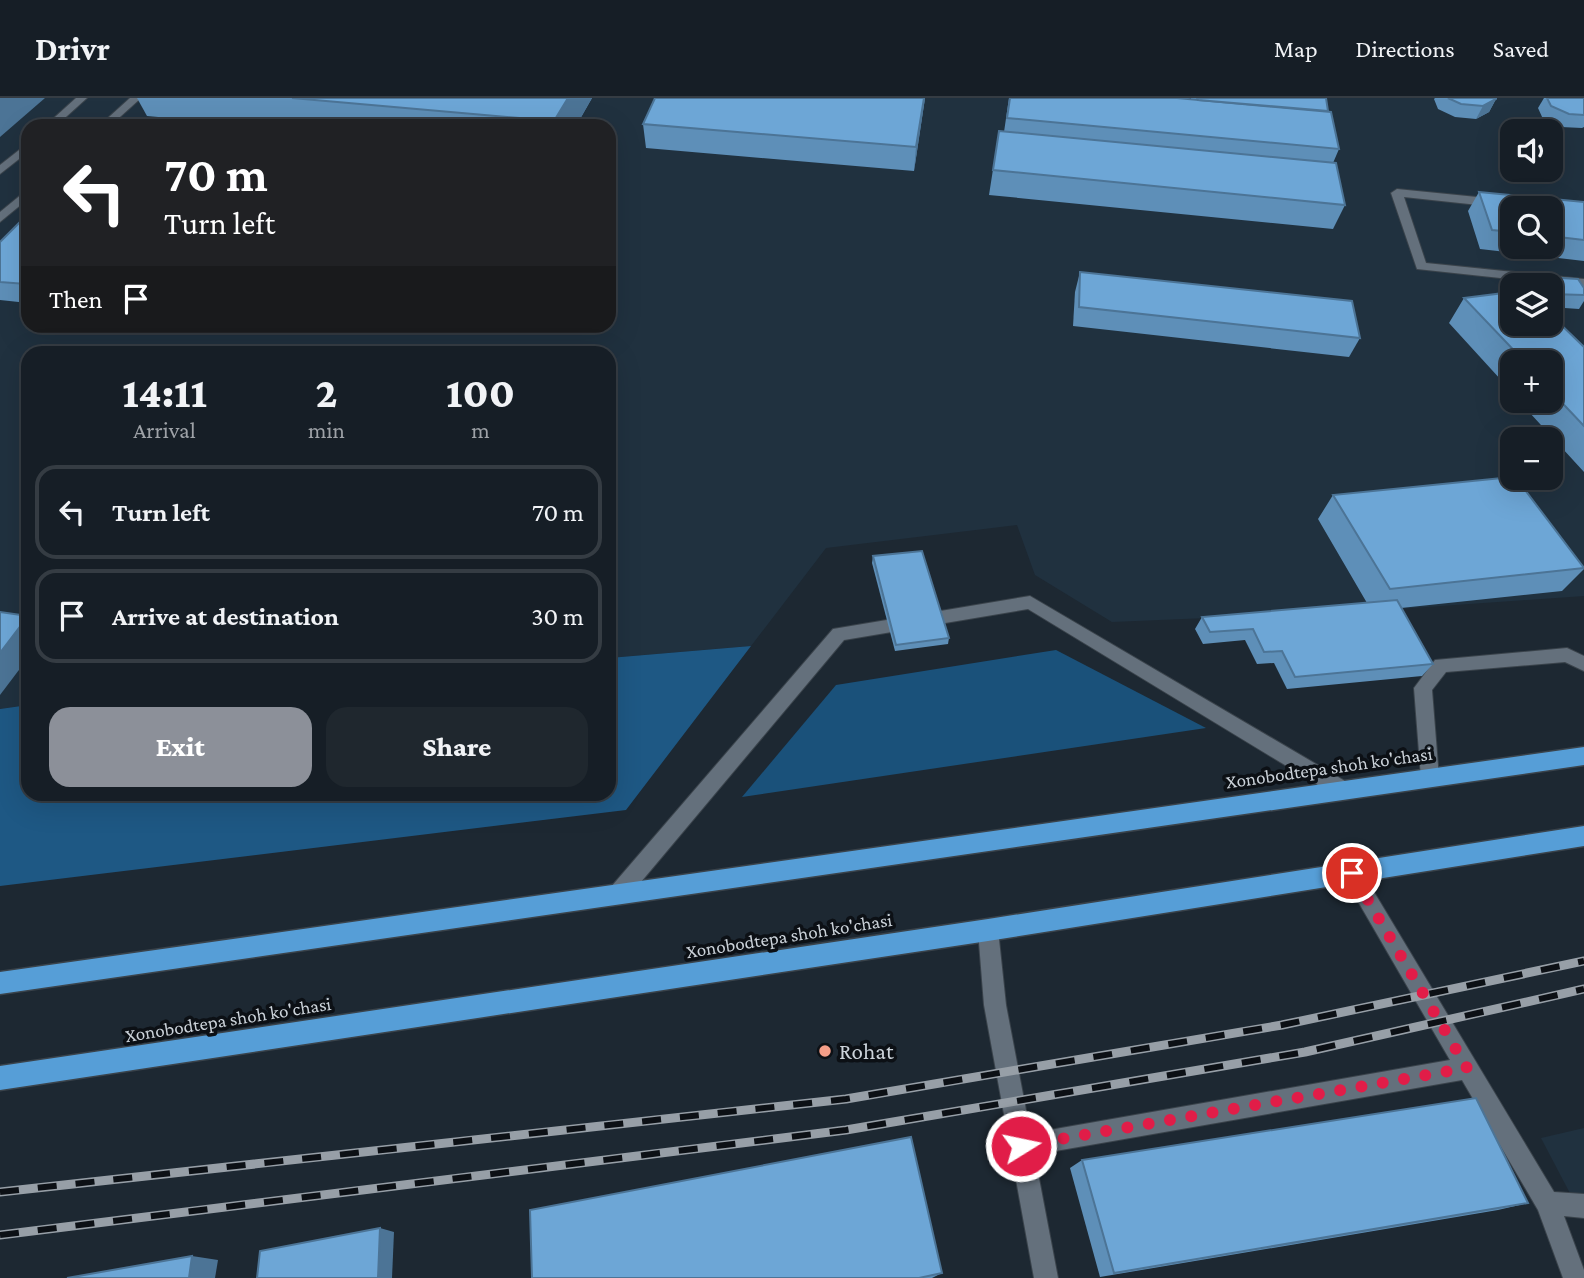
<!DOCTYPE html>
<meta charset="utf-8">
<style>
body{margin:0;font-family:"Crimson Pro",serif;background:#1f272e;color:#f1f3f6;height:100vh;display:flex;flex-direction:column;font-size:26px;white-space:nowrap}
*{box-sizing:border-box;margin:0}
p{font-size:23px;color:#9ea2a7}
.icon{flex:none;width:38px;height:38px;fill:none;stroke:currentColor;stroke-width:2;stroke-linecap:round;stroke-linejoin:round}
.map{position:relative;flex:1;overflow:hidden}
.details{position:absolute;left:21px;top:248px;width:595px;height:455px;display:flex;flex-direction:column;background:#161e26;border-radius:21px;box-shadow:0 7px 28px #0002,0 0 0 2px #353c43}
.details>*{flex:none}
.hud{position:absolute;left:21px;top:21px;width:595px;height:214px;border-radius:21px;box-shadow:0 7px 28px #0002,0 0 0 2px #353c43;background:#202124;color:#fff;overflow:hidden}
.controls{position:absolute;left:1500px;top:21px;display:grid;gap:14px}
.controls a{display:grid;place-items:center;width:63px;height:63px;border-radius:14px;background:#161e26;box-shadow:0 7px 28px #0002,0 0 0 2px #353c43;font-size:35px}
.pin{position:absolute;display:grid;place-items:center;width:60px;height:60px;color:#fff;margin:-30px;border:4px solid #fff;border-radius:50%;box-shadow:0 2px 7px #0007}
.me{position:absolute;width:77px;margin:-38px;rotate:80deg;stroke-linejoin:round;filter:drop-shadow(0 0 5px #0008)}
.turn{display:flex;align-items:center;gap:24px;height:147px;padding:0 28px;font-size:32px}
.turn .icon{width:91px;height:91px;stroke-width:2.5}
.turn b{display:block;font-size:49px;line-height:60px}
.then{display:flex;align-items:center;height:66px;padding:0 28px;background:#0003;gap:14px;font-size:26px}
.eta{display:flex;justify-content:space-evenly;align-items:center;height:119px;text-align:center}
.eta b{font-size:42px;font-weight:800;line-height:49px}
.action{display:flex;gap:14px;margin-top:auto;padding:14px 28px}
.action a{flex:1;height:80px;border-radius:21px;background:#8c9099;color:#fff;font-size:28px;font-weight:800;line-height:80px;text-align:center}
.action a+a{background:#1f272e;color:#f1f3f6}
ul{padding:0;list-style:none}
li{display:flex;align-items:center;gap:21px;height:94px;margin:0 14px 10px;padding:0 14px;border:4px solid #353c43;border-radius:21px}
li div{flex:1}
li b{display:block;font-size:26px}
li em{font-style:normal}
header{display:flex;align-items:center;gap:42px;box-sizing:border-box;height:98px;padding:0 35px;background:#161e26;border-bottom:2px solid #353c43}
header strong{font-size:33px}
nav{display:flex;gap:38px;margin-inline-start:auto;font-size:24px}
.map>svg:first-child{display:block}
.built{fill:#20313f;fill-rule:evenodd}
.green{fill:#1a517a}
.forest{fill:#1e5884}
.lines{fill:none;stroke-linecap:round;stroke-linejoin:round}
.service-casing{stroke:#3a434b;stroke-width:2}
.minor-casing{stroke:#3a434b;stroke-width:2}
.trunk-casing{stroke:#3a434b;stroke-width:3}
.service{fill:#64707c;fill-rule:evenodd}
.minor{fill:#64707c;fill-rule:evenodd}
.trunk{fill:#569ed7;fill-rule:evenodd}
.rail-casing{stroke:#979fa7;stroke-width:9}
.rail{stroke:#0c1015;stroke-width:6;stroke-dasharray:19;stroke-linecap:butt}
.wall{fill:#5e8fb8;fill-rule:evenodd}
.shaded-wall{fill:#4c7496}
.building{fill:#6da6d6;stroke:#4c7496;stroke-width:2}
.route{stroke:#e11d48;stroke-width:12;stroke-dasharray:0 21.6}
.poi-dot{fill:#f49e88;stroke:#0c1015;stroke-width:2.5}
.labels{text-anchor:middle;stroke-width:7;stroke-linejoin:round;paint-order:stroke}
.street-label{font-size:19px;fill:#ccd3da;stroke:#0c1015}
.near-poi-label{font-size:23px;fill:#ccd3da;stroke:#0c1015;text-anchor:start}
</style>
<header>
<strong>Drivr</strong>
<nav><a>Map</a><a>Directions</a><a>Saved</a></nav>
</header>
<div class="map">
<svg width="1584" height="1180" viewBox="0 0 1584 1180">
<rect width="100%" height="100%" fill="#1d2832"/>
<g class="built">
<path d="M0 0H1584V498L1370 513 1112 524 1035 477 1017 427 826 450 751 548 609 560V256H28V607L0 611ZM28 28H609V228H28ZM1512 33H1550V72H1512ZM1512 110H1550V149H1512ZM1512 187H1550V226H1512ZM1512 264H1550V303H1512ZM1512 341H1550V380H1512Z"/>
<polygon points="1584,1030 1584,1122 1541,1040"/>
</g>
<polygon class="green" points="1056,552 1206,630 742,699 836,587"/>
<polygon class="forest" points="751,548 626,712 0,788 0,611 28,607 28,696 609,696 609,560"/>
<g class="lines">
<defs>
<g id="service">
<polygon points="76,0 87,0 56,28 45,28"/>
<polygon points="130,0 141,0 110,28 99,28"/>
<polygon points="28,45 28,54 0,76 0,67"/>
<polygon points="28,91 28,101 0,124 0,114"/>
<polygon points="1397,91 1497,101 1503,105 1497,109 1404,99 1426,165 1584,181 1584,189 1417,171 1391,95"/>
<polygon points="1030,498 1350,686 1352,692 1350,698 1343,700 1336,698 1028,511 844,542 625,803 618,805 611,803 608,796 611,789 833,531"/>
<polygon points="1567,550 1584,558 1584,573 1565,564 1446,574 1432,592 1439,680 1437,686 1430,688 1423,686 1421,680 1414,590 1435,562"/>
<polygon points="1352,766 1359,769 1554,1094 1584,1096 1584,1120 1564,1118 1584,1172 1584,1180 1563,1180 1538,1112 1462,982 1021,1059 1013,1056 1010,1048 1013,1040 1021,1037 1450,962 1345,781 1342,775 1345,769"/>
</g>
<polygon id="minor" points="988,822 995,825 998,832 1006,907 1058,1180 1034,1180 984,907 978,832 981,825"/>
<g id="trunk">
<polygon points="1584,649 1584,667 0,896 0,874"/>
<polygon points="1584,728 1584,748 988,843 0,992 0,968 988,821"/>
</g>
</defs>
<use href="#service" class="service-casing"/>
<use href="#minor" class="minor-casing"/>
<use href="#trunk" class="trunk-casing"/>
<use href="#service" class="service"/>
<use href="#minor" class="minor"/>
<use href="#trunk" class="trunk"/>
<defs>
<g id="rail">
<polyline points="0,1094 846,1001 1282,927 1584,863"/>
<polyline points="0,1137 846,1032 1305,954 1584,891"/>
</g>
</defs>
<use href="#rail" class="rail-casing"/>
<use href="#rail" class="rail"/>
</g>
<g class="wall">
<polygon points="137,0 592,0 576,28 258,28 147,18"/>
<polygon points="655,0 925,0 914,73 646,50 643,26"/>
<polygon points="1009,0 1177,0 1191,1 1191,0 1326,0 1328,13 1339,51 1333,65 1345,107 1333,131 989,97 999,33 1004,34"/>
<polygon points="1435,0 1496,0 1496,1 1489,14 1476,21 1455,19 1438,11 1434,1"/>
<polygon points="1544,0 1584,0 1584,29 1582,30 1561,29 1543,21 1538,10"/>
<path d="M1479 94 1584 104V163L1480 151 1468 113ZM1512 110H1550V149H1512Z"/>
<polygon points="28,116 28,205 0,202 0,144"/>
<polygon points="1080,174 1360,240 1349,259 1073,228 1075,194"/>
<polygon points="1511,177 1584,190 1584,203 1579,211 1550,209 1550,187 1512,187 1512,226 1584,249 1584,374 1519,303 1550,303 1550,264 1512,264 1512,294 1449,225 1464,200 1505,195 1503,191"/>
<polygon points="1333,397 1584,469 1584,471 1562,493 1401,510 1433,566 1422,578 1287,591 1274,565 1257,566 1245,542 1203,546 1195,531 1202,519 1367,505 1318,421"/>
<polygon points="873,458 949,540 948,546 895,553 872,465"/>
<polygon points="1082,1062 1528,1105 1498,1112 1100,1179 1070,1070"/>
<polygon points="942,1175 932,1180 532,1180"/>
</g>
<g class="shaded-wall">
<polygon points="0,0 45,0 0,39"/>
<polygon points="568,0 592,0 576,28 555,28 554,23"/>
<polygon points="924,0 925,0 914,73 916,49"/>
<polygon points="1496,1 1489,14 1476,21 1483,8"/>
<polygon points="28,518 28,560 0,597 0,555"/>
<polygon points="380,1130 394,1134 392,1180 378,1180"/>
<polygon points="192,1158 218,1162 215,1180 189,1180"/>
</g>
<g class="building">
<polygon points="292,0 568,0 554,23"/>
<polygon points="655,0 924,0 916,49 643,26"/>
<polygon points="1010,0 1177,0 1331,14 1339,51 1007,20"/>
<polygon points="1197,0 1326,0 1328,13 1198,2"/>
<polygon points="1448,0 1496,0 1496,1 1483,8 1461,6"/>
<polygon points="1547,0 1584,0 1584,17 1569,16 1551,8"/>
<polygon points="999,33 1336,65 1345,107 993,72"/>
<polygon points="1479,94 1584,104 1584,142 1550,138 1550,110 1512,110 1512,134 1492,132"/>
<polygon points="28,116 28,184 26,186 0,184 0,144"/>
<polygon points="1080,174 1352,203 1360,240 1079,209"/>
<polygon points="1511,177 1578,181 1584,190 1584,197 1550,196 1550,187 1517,187"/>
<polygon points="1512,194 1512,226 1550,226 1550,216 1584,249 1584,328 1550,292 1550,264 1525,264 1464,200"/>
<polygon points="1512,379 1516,380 1584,470 1390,491 1333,397"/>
<polygon points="922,453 949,540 896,547 873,458"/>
<polygon points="1397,502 1433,566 1295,579 1282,553 1264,554 1253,531 1210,534 1202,519"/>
<polygon points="0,514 28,518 0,555"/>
<polygon points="1476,1000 1528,1105 1114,1175 1082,1062"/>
<polygon points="911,1039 942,1175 919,1180 532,1180 530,1112"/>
<polygon points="380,1130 378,1180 257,1180 260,1153"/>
<polygon points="192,1158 189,1180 67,1180"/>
</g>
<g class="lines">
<polyline class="route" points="1021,1048 1467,970 1352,775"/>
</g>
<circle class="poi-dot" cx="825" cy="953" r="7"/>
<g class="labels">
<g class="street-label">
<text transform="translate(1329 669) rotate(-8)" y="7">Xonobodtepa shoh ko'chasi</text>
<text transform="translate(789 837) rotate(-9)" y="7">Xonobodtepa shoh ko'chasi</text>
<text transform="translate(228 921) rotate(-9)" y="7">Xonobodtepa shoh ko'chasi</text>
</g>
<g class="near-poi-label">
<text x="839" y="961">Rohat</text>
</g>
</g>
</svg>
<div class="controls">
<a><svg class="icon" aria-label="sound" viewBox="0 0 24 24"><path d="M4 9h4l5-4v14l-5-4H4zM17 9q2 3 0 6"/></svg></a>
<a><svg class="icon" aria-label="search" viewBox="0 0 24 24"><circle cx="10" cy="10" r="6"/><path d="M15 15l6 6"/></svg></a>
<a><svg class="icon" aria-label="layers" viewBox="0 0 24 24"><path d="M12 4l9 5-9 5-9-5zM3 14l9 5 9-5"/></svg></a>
<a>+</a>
<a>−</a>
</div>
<div class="pin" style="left:1352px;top:775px;background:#d93025"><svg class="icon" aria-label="arrive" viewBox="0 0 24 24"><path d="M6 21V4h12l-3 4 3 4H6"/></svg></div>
<svg class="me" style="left:1021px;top:1048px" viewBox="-20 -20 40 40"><circle r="17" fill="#e11d48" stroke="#fff" stroke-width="3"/><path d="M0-11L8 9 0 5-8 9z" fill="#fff"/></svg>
<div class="hud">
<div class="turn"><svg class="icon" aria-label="left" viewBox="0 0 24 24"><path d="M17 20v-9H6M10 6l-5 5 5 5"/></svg><div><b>70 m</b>Turn left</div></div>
<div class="then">Then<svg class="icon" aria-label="arrive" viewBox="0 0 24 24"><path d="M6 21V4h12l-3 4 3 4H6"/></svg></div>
</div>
<section class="details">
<div class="eta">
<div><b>14:11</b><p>Arrival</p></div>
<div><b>2</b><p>min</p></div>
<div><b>100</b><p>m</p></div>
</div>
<ul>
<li><svg class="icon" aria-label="left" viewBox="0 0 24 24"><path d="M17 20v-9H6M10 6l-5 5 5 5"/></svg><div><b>Turn left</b></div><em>70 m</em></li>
<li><svg class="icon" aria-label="arrive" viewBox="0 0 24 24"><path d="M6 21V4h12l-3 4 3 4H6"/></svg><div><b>Arrive at destination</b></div><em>30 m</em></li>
</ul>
<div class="action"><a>Exit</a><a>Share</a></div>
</section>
</div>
